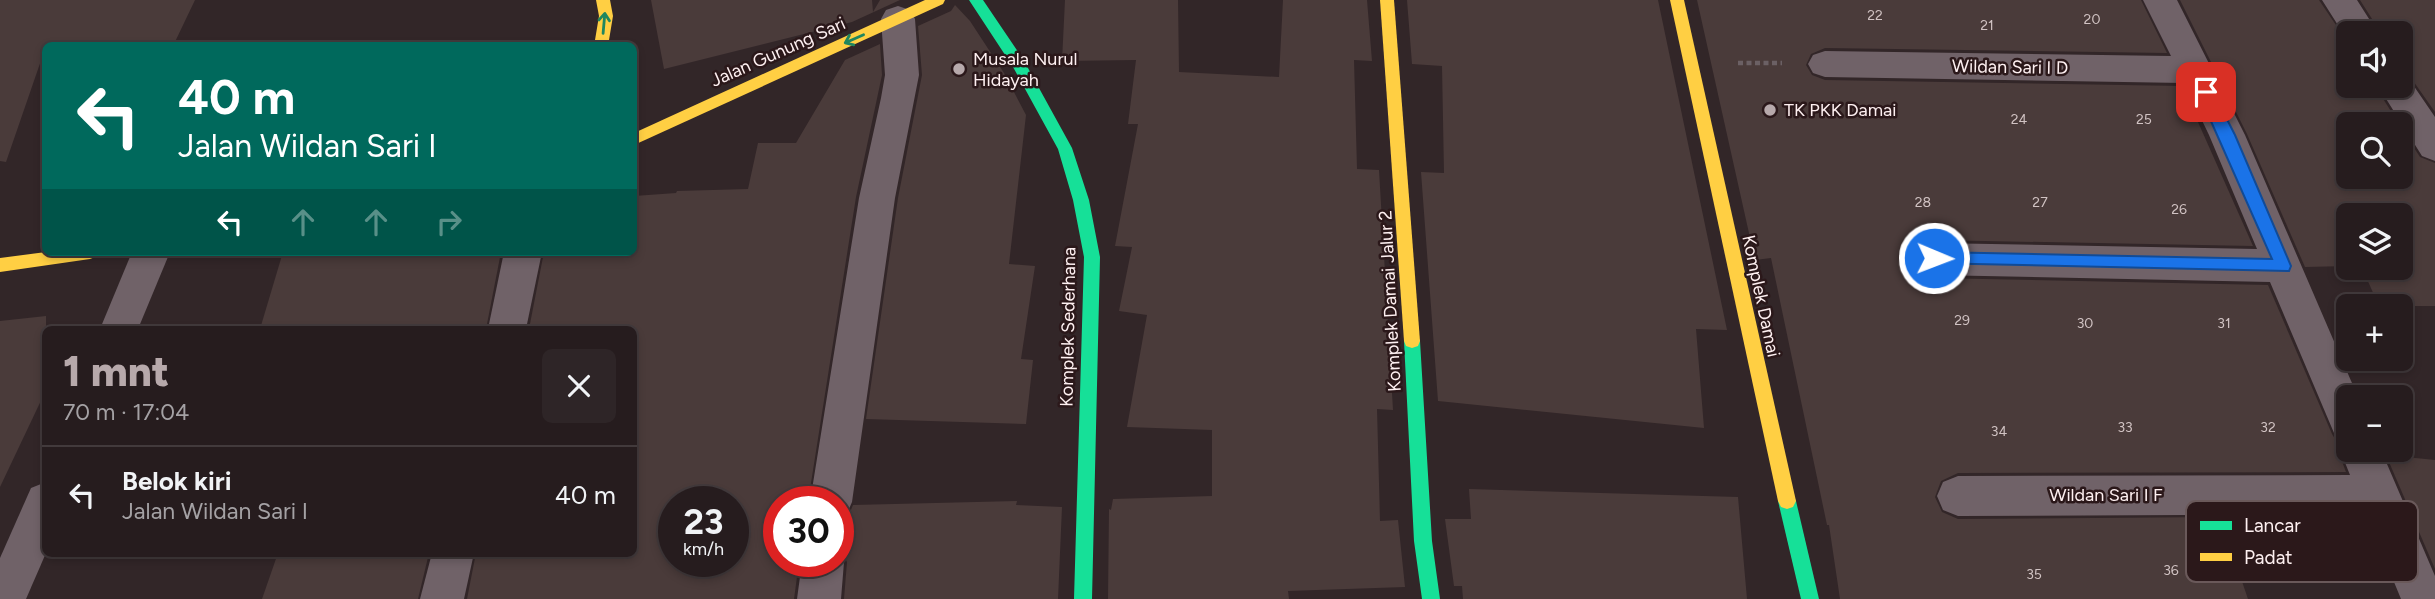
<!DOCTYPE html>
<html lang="id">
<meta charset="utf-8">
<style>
body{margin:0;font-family:Figtree,sans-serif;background:#2e2527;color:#f1f3f6;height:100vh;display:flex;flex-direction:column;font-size:26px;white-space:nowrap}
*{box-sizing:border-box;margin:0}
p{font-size:23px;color:#a4a1a4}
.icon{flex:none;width:38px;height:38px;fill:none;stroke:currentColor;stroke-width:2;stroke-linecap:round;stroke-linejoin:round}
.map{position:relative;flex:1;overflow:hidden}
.drawer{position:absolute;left:42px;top:326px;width:595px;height:231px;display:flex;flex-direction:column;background:#261c1e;border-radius:10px;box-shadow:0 4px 10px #0003,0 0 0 2px #423a3c}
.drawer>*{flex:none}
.banner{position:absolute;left:42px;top:42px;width:595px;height:214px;border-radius:10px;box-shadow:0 4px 10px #0003,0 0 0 2px #423a3c;background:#00695c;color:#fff;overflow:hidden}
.buttons{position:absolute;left:2336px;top:21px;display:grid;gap:14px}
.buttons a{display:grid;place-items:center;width:77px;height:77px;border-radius:10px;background:#261c1e;box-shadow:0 4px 10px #0003,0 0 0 2px #423a3c;font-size:35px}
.speed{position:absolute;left:658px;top:486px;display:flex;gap:14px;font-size:35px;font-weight:700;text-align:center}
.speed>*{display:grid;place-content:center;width:91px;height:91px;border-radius:50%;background:#261c1e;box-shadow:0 4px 10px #0003,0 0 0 2px #423a3c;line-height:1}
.speed small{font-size:18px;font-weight:400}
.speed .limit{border:10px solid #d22;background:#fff;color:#111}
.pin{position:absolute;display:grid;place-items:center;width:60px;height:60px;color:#fff;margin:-30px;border-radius:14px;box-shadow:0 4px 10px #0006}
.me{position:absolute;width:77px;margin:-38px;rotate:91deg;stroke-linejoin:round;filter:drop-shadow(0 0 5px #0008)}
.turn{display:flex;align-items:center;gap:24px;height:147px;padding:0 21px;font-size:32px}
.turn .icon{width:91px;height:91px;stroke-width:2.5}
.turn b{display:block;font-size:49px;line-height:60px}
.lanes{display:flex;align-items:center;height:66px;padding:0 21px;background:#0003;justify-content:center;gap:35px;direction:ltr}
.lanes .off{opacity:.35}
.round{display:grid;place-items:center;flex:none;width:74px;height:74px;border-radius:10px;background:#2e2527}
.head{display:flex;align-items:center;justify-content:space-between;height:119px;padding:0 21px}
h1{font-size:42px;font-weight:800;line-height:52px;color:#b7a9ab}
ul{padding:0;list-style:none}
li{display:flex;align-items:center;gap:21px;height:98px;padding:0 21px;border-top:2px solid #423a3c}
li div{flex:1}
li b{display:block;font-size:26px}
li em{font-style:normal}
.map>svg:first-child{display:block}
.building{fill:#4a3b3a;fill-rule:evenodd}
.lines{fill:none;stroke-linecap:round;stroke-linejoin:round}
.path{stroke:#6b6064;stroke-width:4.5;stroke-dasharray:5 3.5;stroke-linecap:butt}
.street{fill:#706268;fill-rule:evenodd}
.fast{fill:#16e098;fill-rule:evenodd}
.slow{fill:#ffcf43;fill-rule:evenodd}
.oneway{stroke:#1f865f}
.route{fill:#1a73e8;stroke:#114b97;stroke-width:2}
.poi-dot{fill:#b7a9ab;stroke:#2b181a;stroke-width:2.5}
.labels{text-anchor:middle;stroke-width:5;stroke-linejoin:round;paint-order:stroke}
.number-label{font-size:14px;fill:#d1c3c3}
.street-label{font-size:18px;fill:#fef0f1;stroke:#2b181a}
.poi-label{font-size:18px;fill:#fef0f1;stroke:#2b181a;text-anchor:start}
.key{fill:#2b181a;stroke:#6a595a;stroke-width:2}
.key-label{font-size:19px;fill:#fef0f1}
</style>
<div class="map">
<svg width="2435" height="599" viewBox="0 0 2435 599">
<rect width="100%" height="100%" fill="#322628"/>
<g class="building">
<polygon points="0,0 195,0 173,46 46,46 6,162 0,161"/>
<polygon points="651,0 872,0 873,12 880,0 900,0 852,22 664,69"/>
<polygon points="1065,0 1178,0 1179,72 1279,77 1283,0 1367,0 1372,61 1354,60 1357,169 1379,170 1393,410 1377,409 1380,521 1398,520 1405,587 1288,591 1289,599 1108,599 1109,509 1111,510 1113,499 1212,496 1212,430 1127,427 1147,315 1119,311 1132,247 1115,246 1138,124 1128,124 1136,60 1062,61"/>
<polygon points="1407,0 1658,0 1727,330 1696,329 1704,428 1438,401 1421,172 1444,173 1442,66 1412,64"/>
<polygon points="1697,0 2141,0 2167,53 1825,48 1811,54 1806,65 1812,75 1825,80 2182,86 2253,246 1934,240 1919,247 1913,260 1920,272 1934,278 2268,285 2332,434 2339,446 2338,451 2346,472 1958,473 1941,481 1935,497 1942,512 1958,519 2220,517 2248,599 1840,599 1829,525 1827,525 1771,258 1755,260"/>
<polygon points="2180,0 2319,0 2348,43 2348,86 2375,86 2399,124 2348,124 2348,177 2401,177 2401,128 2420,157 2435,163 2435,306 2379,306 2362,268 2401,268 2401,215 2348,215 2348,266 2305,267 2247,134"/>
<polygon points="2360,0 2435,0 2435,112 2409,75 2401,72 2401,33 2381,33"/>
<polygon points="955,5 970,21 1004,73 1026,115 1009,264 1035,266 1021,359 1033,360 1026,424 866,419 898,198 922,75 918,26 951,11"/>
<path d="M880 44 882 75 856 197 808 502H779V562H799L794 599H467L476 553H634V329H529L544 252H634V196L676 193 677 191 748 189 758 143H796L845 60ZM674 502H733V562H674Z"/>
<polygon points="283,252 501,252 486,329 260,329"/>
<polygon points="46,316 46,390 0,487 0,321"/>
<polygon points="2386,455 2435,460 2435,569"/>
<polygon points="1469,489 1738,497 1747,599 1463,599 1462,586 1454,586 1445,519 1471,519"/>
<polygon points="1017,501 1016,505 1062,507 1058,599 844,599 847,562 838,546 838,521 848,517 853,505"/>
<polygon points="278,553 429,553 418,599 262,599"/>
</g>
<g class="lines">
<polyline class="path" points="1738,63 1782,63"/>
<g class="street">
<polygon points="2143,0 2177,0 2245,135 2358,397 2348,397 2348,450 2381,450 2435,576 2435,599 2401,599 2366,514 1958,516 1943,510 1937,496 1943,482 1958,476 2350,475 2340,450 2346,438 2334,433 2270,282 1934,275 1921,270 1915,259 1921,248 1934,243 2257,249 2209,135 2184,83 1825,77 1813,73 1808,64 1813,55 1825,51 2171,56"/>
<polygon points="2322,0 2357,0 2378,33 2348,33 2348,41"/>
<polygon points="898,6 910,10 915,19 919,75 895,198 852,502 846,516 838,519 838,502 810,502 859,198 881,98 885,75 881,19 886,10"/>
<polygon points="2401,74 2407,76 2435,117 2435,161 2422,156 2378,86 2401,86"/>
<polygon points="132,252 170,252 138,329 100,329"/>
<polygon points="504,252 542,252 526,329 488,329"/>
<polygon points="46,482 46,553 26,599 0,599 0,558 31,488"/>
<polygon points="838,548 844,562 841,599 797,599 802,562 838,562"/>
<polygon points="432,553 474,553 464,599 420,599"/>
</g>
<g class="fast">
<polygon points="969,0 983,0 1023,59 1072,148 1089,200 1100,257 1092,599 1074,599 1084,257 1073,200 1058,149 1013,67"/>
<polygon points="1412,334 1418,336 1420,341 1432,541 1440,599 1422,599 1414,541 1404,341 1406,336"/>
<polygon points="1787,493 1793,495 1796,501 1819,599 1801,599 1778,501 1781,495"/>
</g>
<g class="slow">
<polygon points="596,0 610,0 613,16 608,46 594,46 599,16"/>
<polygon points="925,0 945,0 943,4 634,145 634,133"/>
<polygon points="1380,0 1394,0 1420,341 1418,346 1412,348 1406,346 1404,341"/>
<polygon points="1670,0 1684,0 1796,501 1793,507 1787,509 1781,507 1778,501"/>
<polygon points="46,252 98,252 95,257 90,259 0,272 0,258"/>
</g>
</g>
<defs><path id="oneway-shaft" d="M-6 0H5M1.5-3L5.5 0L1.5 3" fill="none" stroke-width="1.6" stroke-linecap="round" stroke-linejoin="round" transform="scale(1.75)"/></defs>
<g class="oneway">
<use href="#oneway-shaft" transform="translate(604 23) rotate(-85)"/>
<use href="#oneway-shaft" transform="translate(854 39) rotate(156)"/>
</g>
<polygon class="route" points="2206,86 2211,88 2235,135 2291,266 2289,271 1928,263 1926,258 1928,254 1934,252 2272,259 2198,92"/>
<g class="poi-dot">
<circle cx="959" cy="69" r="7"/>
<circle cx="1770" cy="110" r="7"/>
</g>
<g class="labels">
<g class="number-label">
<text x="1875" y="20">22</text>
<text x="2092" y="24">20</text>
<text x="1987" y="30">21</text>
<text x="2019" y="124">24</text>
<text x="2144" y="124">25</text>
<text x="1923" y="207">28</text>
<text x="2040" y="207">27</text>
<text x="2179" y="214">26</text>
<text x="1962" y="325">29</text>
<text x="2085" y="328">30</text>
<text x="2224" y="328">31</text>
<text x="2125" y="432">33</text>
<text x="2268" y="432">32</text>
<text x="1999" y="436">34</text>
<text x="2171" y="575">36</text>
<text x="2034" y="579">35</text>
</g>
<g class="street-label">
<text transform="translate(778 52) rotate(-24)" y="6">Jalan Gunung Sari</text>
<text transform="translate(2010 67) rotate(1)" y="6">Wildan Sari I D</text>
<text transform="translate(1761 296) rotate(78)" y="6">Komplek Damai</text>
<text transform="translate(1390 301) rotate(-93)" y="6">Komplek Damai Jalur 2</text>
<text transform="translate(1068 327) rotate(-89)" y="6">Komplek Sederhana</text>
<text x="2106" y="501">Wildan Sari I F</text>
</g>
<g class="poi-label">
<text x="973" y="65">Musala Nurul<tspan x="973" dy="21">Hidayah</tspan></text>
<text x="1784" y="116">TK PKK Damai</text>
</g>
</g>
<rect x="2186" y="501" width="232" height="81" rx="10" class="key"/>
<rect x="2200" y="521" width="32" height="9" fill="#16e098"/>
<rect x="2200" y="553" width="32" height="8" fill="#ffcf43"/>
<g class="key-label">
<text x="2244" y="532">Lancar</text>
<text x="2244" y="564">Padat</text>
</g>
</svg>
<div class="buttons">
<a><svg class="icon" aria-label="sound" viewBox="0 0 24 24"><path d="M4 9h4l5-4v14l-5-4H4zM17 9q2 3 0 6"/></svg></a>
<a><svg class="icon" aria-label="search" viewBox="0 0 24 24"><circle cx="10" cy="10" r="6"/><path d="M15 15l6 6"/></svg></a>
<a><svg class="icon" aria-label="layers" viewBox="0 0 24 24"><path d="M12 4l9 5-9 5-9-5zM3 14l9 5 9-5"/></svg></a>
<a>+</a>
<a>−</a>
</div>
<div class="speed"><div>23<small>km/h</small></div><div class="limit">30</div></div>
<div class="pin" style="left:2206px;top:92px;background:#d93025"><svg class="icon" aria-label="arrive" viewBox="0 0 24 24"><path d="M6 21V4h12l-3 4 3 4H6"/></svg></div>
<svg class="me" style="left:1934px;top:258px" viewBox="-20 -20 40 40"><circle r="17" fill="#1a73e8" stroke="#fff" stroke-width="3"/><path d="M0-11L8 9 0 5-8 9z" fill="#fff"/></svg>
<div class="banner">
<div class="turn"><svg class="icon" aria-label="left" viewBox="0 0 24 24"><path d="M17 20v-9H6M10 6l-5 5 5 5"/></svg><div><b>40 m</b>Jalan Wildan Sari I</div></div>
<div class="lanes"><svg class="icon" aria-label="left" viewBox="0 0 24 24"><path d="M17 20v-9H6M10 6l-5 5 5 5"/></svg><svg class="icon off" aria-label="ahead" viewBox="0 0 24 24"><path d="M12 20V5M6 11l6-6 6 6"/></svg><svg class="icon off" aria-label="ahead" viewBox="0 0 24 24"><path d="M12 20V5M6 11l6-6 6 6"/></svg><svg class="icon off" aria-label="right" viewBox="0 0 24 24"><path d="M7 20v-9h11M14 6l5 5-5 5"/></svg></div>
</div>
<section class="drawer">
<div class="head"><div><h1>1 mnt</h1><p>70 m · 17:04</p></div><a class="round"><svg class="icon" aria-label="close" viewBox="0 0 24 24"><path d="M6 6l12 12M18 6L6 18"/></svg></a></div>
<ul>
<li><svg class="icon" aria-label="left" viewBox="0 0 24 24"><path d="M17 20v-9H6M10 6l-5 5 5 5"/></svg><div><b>Belok kiri</b><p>Jalan Wildan Sari I</p></div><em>40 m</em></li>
</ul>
</section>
</div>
